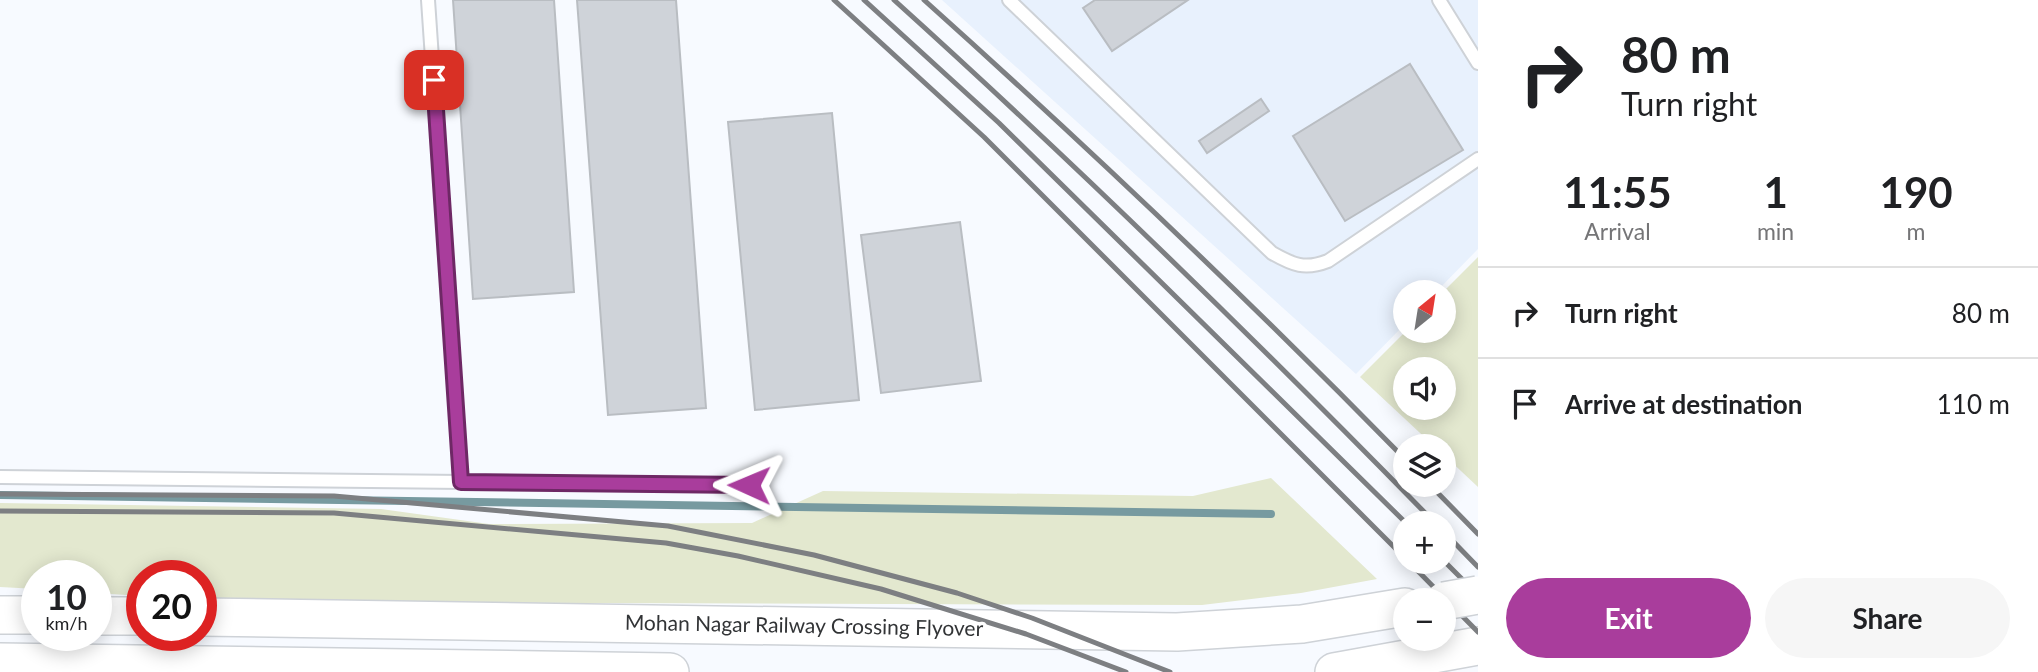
<!DOCTYPE html>
<meta charset="utf-8">
<style>
body{margin:0;font-family:Lato,sans-serif;background:#f6f6f6;color:#202124;height:100vh;display:flex;flex-direction:column;font-size:26px;white-space:nowrap}
*{box-sizing:border-box;margin:0}
p{font-size:23px;color:#757577}
.icon{flex:none;width:38px;height:38px;fill:none;stroke:currentColor;stroke-width:2;stroke-linecap:round;stroke-linejoin:round}
.map{position:relative;flex:1;overflow:hidden}
.panel{display:flex;flex-direction:column;background:#fff;width:560px}
.panel>*{flex:none}
.banner{background:#fff;color:#202124;overflow:hidden}
.needle{width:46px;rotate:30deg}
.controls{position:absolute;left:1393px;top:280px;display:grid;gap:14px}
.controls a{display:grid;place-items:center;width:63px;height:63px;border-radius:50%;background:#fff;box-shadow:0 4px 18px #0003;font-size:35px}
.speed{position:absolute;left:21px;top:560px;display:flex;gap:14px;font-size:35px;font-weight:700;text-align:center}
.speed>*{display:grid;place-content:center;width:91px;height:91px;border-radius:50%;background:#fff;box-shadow:0 4px 18px #0003;line-height:1}
.speed small{font-size:18px;font-weight:400}
.speed .limit{border:10px solid #d22;background:#fff;color:#111}
.pin{position:absolute;display:grid;place-items:center;width:60px;height:60px;color:#fff;margin:-30px;border-radius:14px;box-shadow:0 4px 10px #0006}
.me{position:absolute;width:77px;margin:-38px;rotate:271deg;stroke-linejoin:round;filter:drop-shadow(0 0 5px #0008)}
.turn{display:flex;align-items:center;gap:24px;height:147px;padding:0 28px;font-size:32px}
.turn .icon{width:91px;height:91px;stroke-width:2.5}
.turn b{display:block;font-size:49px;line-height:60px}
.eta{display:flex;justify-content:space-evenly;align-items:center;height:119px;text-align:center}
.eta b{font-size:42px;font-weight:700;line-height:49px}
.cta{display:flex;gap:14px;margin-top:auto;padding:14px 28px}
.cta a{flex:1;height:80px;border-radius:42px;background:#a93d9c;color:#fff;font-size:28px;font-weight:700;line-height:80px;text-align:center}
.cta a+a{background:#f6f6f6;color:#202124}
ul{padding:0;list-style:none}
li{display:flex;align-items:center;gap:21px;height:91px;padding:0 28px;border-top:2px solid #e0e0e0}
li div{flex:1}
li b{display:block;font-size:26px}
li em{font-style:normal}
main{display:flex;flex:1;min-height:0}
.map>svg:first-child{display:block}
.built{fill:#e8f1fd}
.green{fill:#e3e8cf;fill-rule:evenodd}
.lines{fill:none;stroke-linecap:round;stroke-linejoin:round}
.stream{stroke:#779aa0;stroke-width:8}
.building{fill:#cfd3d9;stroke:#b9bdc2;stroke-width:2}
.lane-casing{stroke:#ced2d7;stroke-width:16}
.secondary-casing{stroke:#ced2d7;stroke-width:40}
.lane{stroke:#fff;stroke-width:12}
.secondary{stroke:#fff;stroke-width:37}
.rail{stroke:#7d7f82;stroke-width:5}
.secondary-bridge-casing{stroke:#ced2d7;stroke-width:40;stroke-linecap:butt}
.secondary-bridge{stroke:#fff;stroke-width:37}
.route-casing{stroke:#6e2865;stroke-width:18}
.route{stroke:#a93d9c;stroke-width:12}
.labels{text-anchor:middle;stroke-width:7;stroke-linejoin:round;paint-order:stroke}
.street-label{font-size:21px;fill:#323436;stroke:#fff}
</style>
<main>
<div class="map">
<svg width="1478" height="672" viewBox="0 0 1478 672">
<rect width="100%" height="100%" fill="#f7faff"/>
<polygon class="built" points="942,0 1478,0 1478,249 1436,292 1405,292 1405,324 1356,374"/>
<g class="green">
<path d="M1478 257V487L1444 455V446H1434L1360 377 1406 331H1444L1443 292ZM1405 369H1444V408H1405Z"/>
<polygon points="1271,478 1377,579 1301,593 1202,605 250,602 201,599 201,576 142,576 142,596 96,593 96,576 37,576 37,589 0,587 0,503 381,509 489,524 752,523 823,491 1193,496"/>
</g>
<g class="lines">
<polyline class="stream" points="0,495 1271,514"/>
</g>
<g class="building">
<polygon points="453,0 554,0 574,292 473,299"/>
<polygon points="577,0 676,0 706,408 608,415"/>
<polygon points="1095,0 1188,0 1112,51 1083,8"/>
<polygon points="1410,64 1463,150 1345,221 1293,136"/>
<polygon points="1261,99 1269,111 1207,153 1199,141"/>
<polygon points="832,113 859,400 755,410 728,122"/>
<polygon points="960,222 981,381 881,393 861,235"/>
</g>
<g class="lines">
<defs>
<g id="lane">
<polyline points="428,0 461,482"/>
<path d="M1009 0 1272 253C1293 265 1305 270 1328 261L1478 159"/>
<polyline points="1439,0 1478,63"/>
<polyline points="0,477 749,485"/>
</g>
<g id="secondary">
<polyline points="0,615 37,615"/>
<polyline points="96,616 142,616"/>
<polyline points="201,617 1177,632 1302,624 1405,607"/>
<polyline points="0,662 670,672"/>
<polyline points="1334,672 1478,646"/>
</g>
</defs>
<use href="#lane" class="lane-casing"/>
<use href="#secondary" class="secondary-casing"/>
<use href="#lane" class="lane"/>
<use href="#secondary" class="secondary"/>
<g class="rail">
<polyline points="834,0 984,137 1405,558"/>
<polyline points="864,0 999,123 1406,523"/>
<path d="M894 0C1080 168 1260 344 1435 523"/>
<path d="M924 0C1089 148 1250 301 1405 459"/>
<polyline points="1430,485 1478,534"/>
<polyline points="0,494 334,496 668,526 814,555 957,593 1032,618 1170,672"/>
<polyline points="0,511 334,513 666,543 738,556 881,589 1026,634 1126,672"/>
<polyline points="1444,532 1478,567"/>
<polyline points="1444,561 1478,595"/>
<polyline points="1409,562 1478,632"/>
</g>
<defs>
<polyline id="secondary-bridge" points="1444,601 1478,595"/>
</defs>
<use href="#secondary-bridge" class="secondary-bridge-casing"/>
<use href="#secondary-bridge" class="secondary-bridge"/>
</g>
<g class="lines">
<defs>
<polyline id="route" points="434,80 461,482 749,485"/>
</defs>
<use href="#route" class="route-casing"/>
<use href="#route" class="route"/>
</g>
<g class="labels">
<g class="street-label">
<text transform="translate(804 626) rotate(1)" y="7">Mohan Nagar Railway Crossing Flyover</text>
</g>
</g>
</svg>
<div class="controls">
<a><svg class="needle" viewBox="-14 -14 28 28"><path d="M0-13l5 13h-10z" fill="#e53935"/><path d="M0 13l5-13h-10z" fill="#757577"/></svg></a>
<a><svg class="icon" aria-label="sound" viewBox="0 0 24 24"><path d="M4 9h4l5-4v14l-5-4H4zM17 9q2 3 0 6"/></svg></a>
<a><svg class="icon" aria-label="layers" viewBox="0 0 24 24"><path d="M12 4l9 5-9 5-9-5zM3 14l9 5 9-5"/></svg></a>
<a>+</a>
<a>−</a>
</div>
<div class="speed"><div>10<small>km/h</small></div><div class="limit">20</div></div>
<div class="pin" style="left:434px;top:80px;background:#d93025"><svg class="icon" aria-label="arrive" viewBox="0 0 24 24"><path d="M6 21V4h12l-3 4 3 4H6"/></svg></div>
<svg class="me" style="left:749px;top:485px" viewBox="-20 -20 40 40"><path d="M0-17L14 15 0 8-14 15z" fill="#a93d9c" stroke="#fff" stroke-width="4"/></svg>
</div>
<section class="panel">
<div class="banner">
<div class="turn"><svg class="icon" aria-label="right" viewBox="0 0 24 24"><path d="M7 20v-9h11M14 6l5 5-5 5"/></svg><div><b>80 m</b>Turn right</div></div>
</div>
<div class="eta">
<div><b>11:55</b><p>Arrival</p></div>
<div><b>1</b><p>min</p></div>
<div><b>190</b><p>m</p></div>
</div>
<ul>
<li><svg class="icon" aria-label="right" viewBox="0 0 24 24"><path d="M7 20v-9h11M14 6l5 5-5 5"/></svg><div><b>Turn right</b></div><em>80 m</em></li>
<li><svg class="icon" aria-label="arrive" viewBox="0 0 24 24"><path d="M6 21V4h12l-3 4 3 4H6"/></svg><div><b>Arrive at destination</b></div><em>110 m</em></li>
</ul>
<div class="cta"><a>Exit</a><a>Share</a></div>
</section>
</main>
